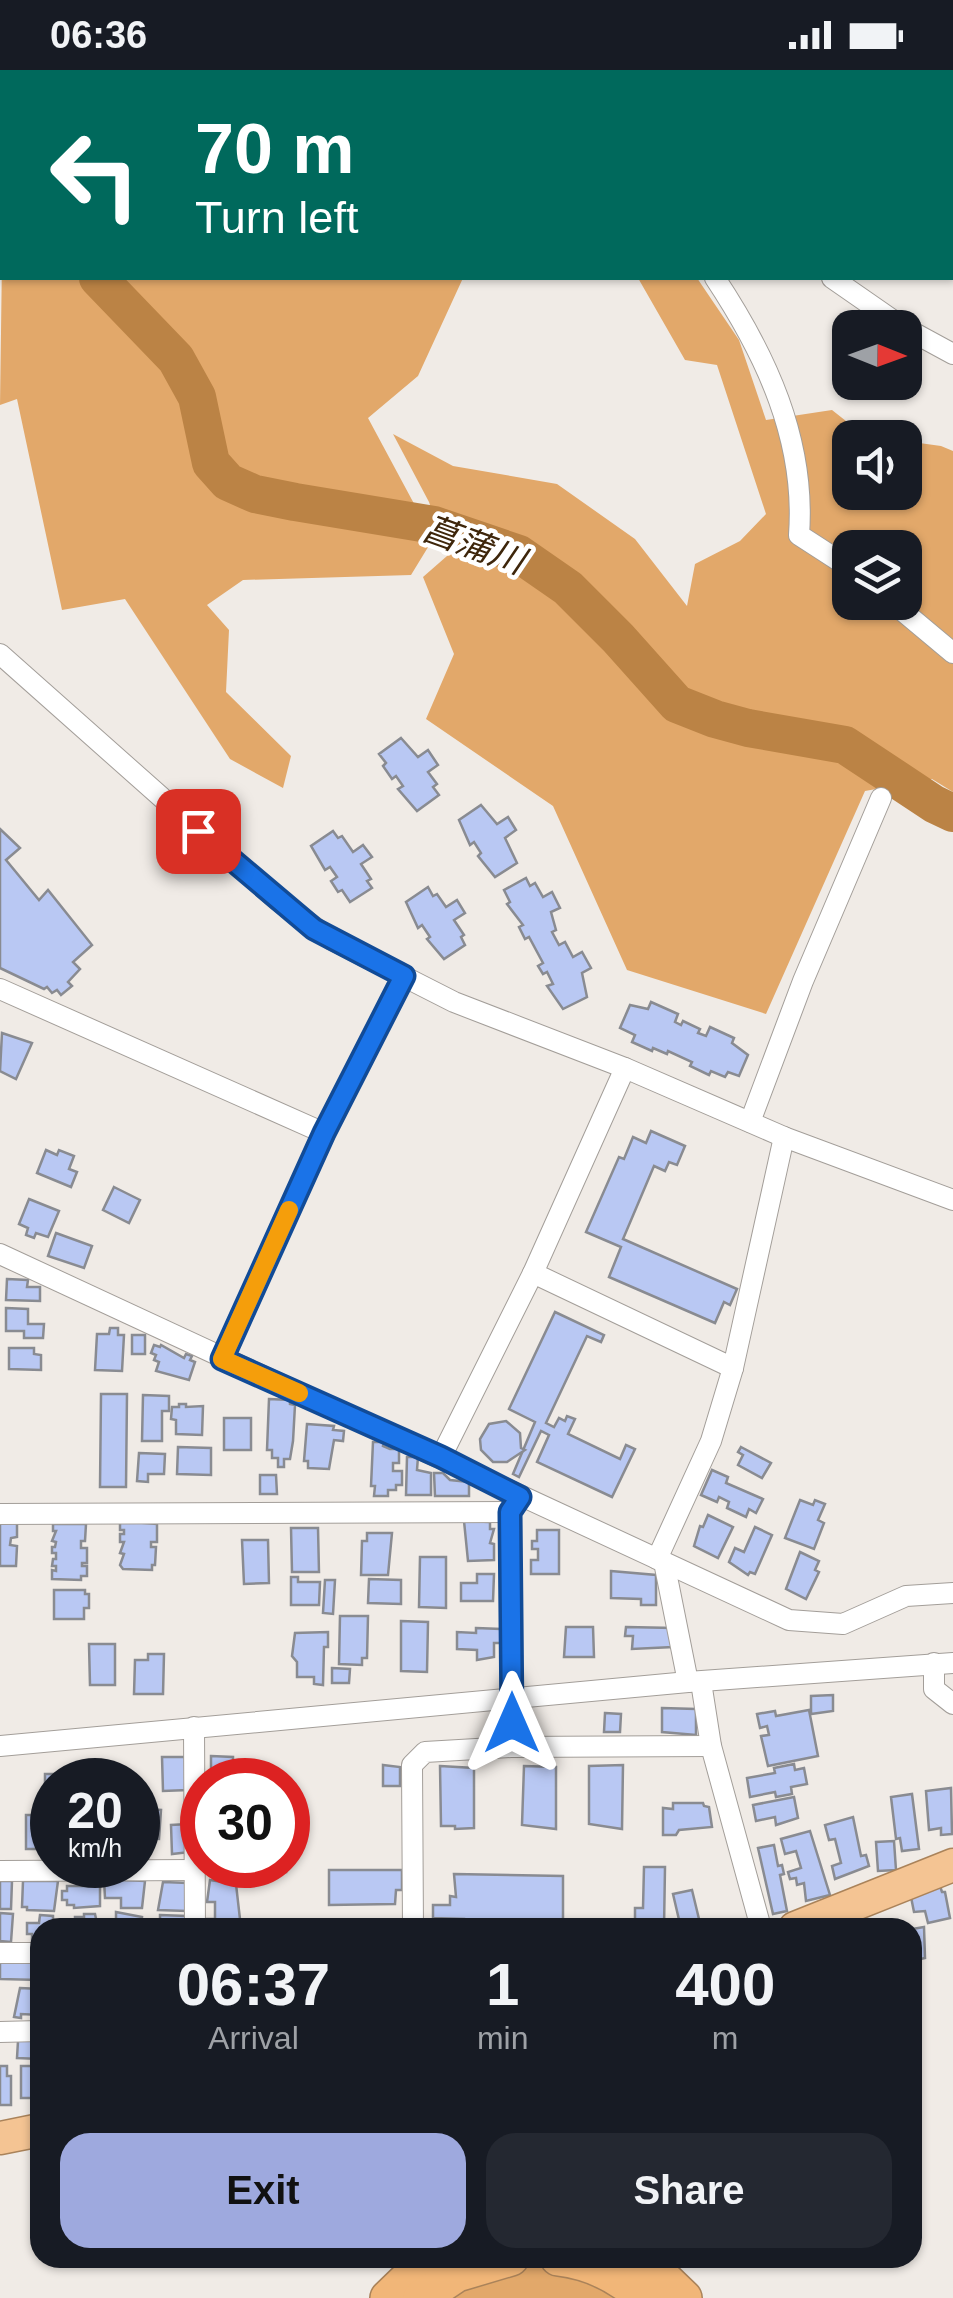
<!DOCTYPE html>
<meta charset="utf-8">
<style>
body{margin:0;font-family:Helvetica,"Noto Sans JP",sans-serif;background:#242831;color:#f1f3f6;height:100vh;display:flex;flex-direction:column;font-size:38px;white-space:nowrap}
*{box-sizing:border-box;margin:0}
p{font-size:32px;color:#9ea1a6}
.icon{flex:none;width:55px;height:55px;fill:none;stroke:currentColor;stroke-width:2;stroke-linecap:round;stroke-linejoin:round}
.map{position:relative;flex:1;overflow:hidden}
.drawer{position:absolute;left:30px;top:1848px;width:892px;height:350px;display:flex;flex-direction:column;background:#171b24;border-radius:30px;box-shadow:0 2px 8px #0004}
.drawer>*{flex:none}
.top-card{position:absolute;left:0px;top:0px;width:955px;height:210px;box-shadow:0 2px 8px #0004;background:#00695c;color:#fff;overflow:hidden}
.needle{width:65px;rotate:91deg}
.buttons{position:absolute;left:832px;top:240px;display:grid;gap:20px}
.buttons a{display:grid;place-items:center;width:90px;height:90px;border-radius:20px;background:#171b24;box-shadow:0 2px 8px #0004;font-size:50px}
.speed{position:absolute;left:30px;top:1688px;display:flex;gap:20px;font-size:50px;font-weight:700;text-align:center}
.speed>*{display:grid;place-content:center;width:130px;height:130px;border-radius:50%;background:#171b24;box-shadow:0 2px 8px #0004;line-height:1}
.speed small{font-size:25px;font-weight:400}
.speed .limit{border:15px solid #d22;background:#fff;color:#111}
.pin{position:absolute;display:grid;place-items:center;width:85px;height:85px;color:#fff;margin:-42px;border-radius:20px;box-shadow:0 5px 15px #0006}
.me{position:absolute;width:110px;margin:-55px;rotate:0deg;stroke-linejoin:round;filter:drop-shadow(0 0 8px #0008)}
.turn{display:flex;align-items:center;gap:35px;height:210px;padding:0 30px;font-size:45px}
.turn .icon{width:130px;height:130px;stroke-width:2.5}
.turn b{display:block;font-size:70px;line-height:85px}
.eta{display:flex;justify-content:space-evenly;align-items:center;height:170px;text-align:center}
.eta b{font-size:60px;font-weight:600;line-height:70px}
.primary-button{display:flex;gap:20px;margin-top:auto;padding:20px 30px}
.primary-button a{flex:1;height:115px;border-radius:30px;background:#9ea9de;color:#111;font-size:40px;font-weight:600;line-height:115px;text-align:center}
.primary-button a+a{background:#242831;color:#f1f3f6}
.status{display:flex;justify-content:space-between;align-items:center;height:70px;padding:0 50px;background:#171b24;direction:ltr}
.status svg{height:28px;fill:currentColor}
.map>svg:first-child{display:block}
.forest{fill:#e2a86a;fill-rule:evenodd}
.lines{fill:none;stroke-linecap:round;stroke-linejoin:round}
.river{stroke:#bb8345;stroke-width:38}
.building{fill:#b9c8f3;stroke:#898b91;stroke-width:2.5}
.minor-casing{stroke:#a39e99;stroke-width:22}
.trunk-casing{stroke:#aa835a;stroke-width:35}
.motorway-casing{stroke:#aa835a;stroke-width:38}
.minor{stroke:#fff;stroke-width:20}
.trunk{stroke:#f4c493;stroke-width:32}
.motorway{stroke:#f1b678;stroke-width:35}
.route-casing{stroke:#114b97;stroke-width:25}
.route{stroke:#1a73e8;stroke-width:18}
.slow{stroke:#f59e0b;stroke-width:18}
.labels{text-anchor:middle;stroke-width:9;stroke-linejoin:round;paint-order:stroke}
.water-label{font-size:35px;font-style:italic;fill:#3e260b;stroke:#fff}
</style>
<div class="status"><b>06:36</b><svg viewBox="0 0 49 12"><path d="M0 12V9h3v3zM5 12V6h3v6zM10 12V3h3v9zM15 12V0h3v12zM26 1h20v11H26zM47 4h2v5h-2z"/></svg></div>
<div class="map">
<svg width="953" height="2228" viewBox="0 0 953 2228">
<rect width="100%" height="100%" fill="#f0ebe6"/>
<g class="forest">
<polygon points="2,189 2,208 463,208 418,306 368,348 433,469 411,505 243,510 207,535 229,560 226,622 291,686 283,718 230,689 125,529 62,540 17,329 0,335"/>
<path d="M638 208H697L739 270 766 350 832 340 865 366 876 367 850 368V422H905V371L941 376 953 381V722L932 709 865 721 766 944 627 900 553 736 426 649 454 584 423 507 447 486 429 432 393 364 453 396 557 414 635 469 687 536 695 494 740 471 766 444 717 295 685 290ZM850 478H905V532H850Z"/>
<polygon points="543,2197 566,2201 623,2228 444,2228 454,2221 522,2198"/>
</g>
<g class="lines">
<polyline class="river" points="98,208 176,289 197,327 211,393 228,412 255,424 295,432 434,455 519,484 568,518 618,568 677,634 715,649 748,658 845,675 934,734 953,743"/>
</g>
<g class="building">
<polygon points="401,668 418,687 428,680 438,695 428,702 437,714 433,717 439,725 417,741 398,719 403,716 396,706 392,709 383,696 386,693 379,684"/>
<polygon points="481,735 497,754 508,747 516,760 505,768 517,793 495,807 478,786 481,783 474,772 470,775 459,750"/>
<polygon points="0,759 20,778 6,790 39,830 48,820 92,875 73,892 80,899 68,912 72,916 61,925 57,920 52,923 47,917 44,919 0,898"/>
<polygon points="333,761 338,768 342,766 353,782 363,775 372,787 361,794 371,809 367,811 372,818 350,832 342,820 338,822 331,811 337,807 330,797 325,800 311,776"/>
<polygon points="526,808 530,816 535,813 543,827 552,822 560,838 551,842 556,860 552,862 559,875 565,872 573,887 582,882 591,898 582,903 587,927 563,939 547,916 553,914 547,902 543,904 538,896 543,893 529,867 525,869 519,857 523,855 507,834 510,832 504,820"/>
<polygon points="428,817 433,826 437,824 446,837 457,830 465,843 454,850 464,865 461,867 465,875 444,889 427,869 430,867 422,855 418,858 406,832"/>
<polygon points="651,932 678,944 675,952 681,955 683,951 700,959 698,963 706,966 710,957 734,968 732,973 748,985 739,1006 728,1002 725,1007 711,1001 709,1005 690,996 692,992 668,981 667,984 653,978 652,981 632,972 635,965 620,958 630,935 648,939"/>
<polygon points="2,963 32,973 16,1009 0,1001"/>
<polygon points="651,1061 685,1076 677,1095 669,1092 665,1101 654,1096 623,1169 737,1219 730,1235 724,1232 715,1253 609,1207 621,1177 586,1162 619,1087 624,1089 633,1067 646,1073"/>
<polygon points="46,1080 57,1085 59,1080 74,1086 69,1099 77,1102 71,1117 37,1103"/>
<polygon points="114,1117 140,1130 129,1153 103,1140"/>
<polygon points="29,1129 59,1141 48,1167 36,1163 34,1168 26,1165 28,1158 19,1154"/>
<polygon points="56,1163 92,1176 84,1198 48,1186"/>
<polygon points="7,1209 28,1210 27,1217 40,1217 40,1231 6,1230"/>
<polygon points="6,1238 28,1239 28,1254 44,1254 43,1268 24,1268 24,1261 6,1261"/>
<polygon points="555,1242 604,1265 601,1272 587,1266 546,1353 554,1357 559,1348 565,1351 567,1346 575,1349 568,1364 620,1389 626,1375 635,1379 612,1427 537,1392 549,1365 541,1361 519,1407 513,1404 535,1352 509,1339"/>
<polygon points="110,1258 118,1258 118,1265 124,1265 122,1301 95,1300 97,1264 109,1264"/>
<rect x="132" y="1265" width="13" height="19"/>
<polygon points="154,1275 160,1277 161,1275 184,1288 186,1284 192,1286 190,1290 195,1292 189,1310 156,1301 159,1292 154,1290 156,1285 151,1283"/>
<polygon points="9,1278 34,1278 34,1284 41,1285 41,1300 9,1299"/>
<polygon points="101,1324 127,1324 126,1417 100,1417"/>
<polygon points="143,1325 169,1326 169,1341 162,1341 162,1371 142,1371"/>
<polygon points="269,1329 290,1330 290,1334 295,1335 293,1371 290,1389 284,1389 284,1397 278,1397 278,1388 272,1388 272,1380 267,1380"/>
<polygon points="179,1334 186,1334 186,1337 203,1336 202,1365 176,1364 176,1350 171,1349 172,1337 179,1337"/>
<rect x="224" y="1348" width="27" height="32"/>
<polygon points="506,1351 520,1363 521,1378 525,1380 507,1392 493,1392 481,1380 480,1369 489,1354"/>
<polygon points="307,1354 334,1356 333,1360 344,1361 343,1371 334,1370 329,1399 308,1398 308,1391 304,1391"/>
<polygon points="373,1372 384,1372 383,1376 390,1379 399,1379 399,1393 393,1393 393,1401 402,1401 402,1415 396,1415 396,1420 388,1420 388,1426 374,1426 375,1416 371,1416"/>
<polygon points="178,1377 211,1378 211,1405 177,1404"/>
<polygon points="741,1377 771,1393 762,1408 738,1395 743,1385 738,1382"/>
<polygon points="139,1383 165,1384 164,1404 148,1404 148,1412 137,1411"/>
<polygon points="407,1387 418,1387 417,1400 431,1403 431,1425 406,1425"/>
<polygon points="712,1400 728,1407 726,1413 763,1429 756,1443 749,1439 746,1447 727,1438 729,1432 719,1427 717,1432 701,1425"/>
<polygon points="434,1403 443,1403 450,1410 469,1412 469,1426 435,1426"/>
<polygon points="260,1405 276,1405 277,1424 260,1424"/>
<polygon points="800,1430 813,1435 815,1430 825,1434 818,1450 824,1453 814,1479 785,1468"/>
<polygon points="708,1445 733,1457 718,1488 694,1476 700,1456 703,1457"/>
<polygon points="0,1451 17,1452 17,1467 11,1468 10,1475 17,1476 16,1496 0,1496"/>
<polygon points="120,1451 157,1454 157,1472 151,1472 151,1477 156,1477 155,1495 152,1495 152,1500 123,1499 120,1495 124,1484 120,1483 124,1472 120,1472 120,1464 124,1464 124,1460 120,1460"/>
<polygon points="464,1451 490,1452 490,1459 494,1459 490,1473 494,1474 494,1490 468,1491"/>
<polygon points="53,1454 86,1454 85,1471 81,1471 81,1478 87,1478 87,1493 82,1493 82,1496 87,1496 87,1506 81,1506 81,1510 52,1509 52,1500 56,1501 56,1496 52,1496 53,1489 56,1489 56,1483 52,1483 52,1477 55,1477 56,1472 52,1471 56,1461 53,1461"/>
<polygon points="755,1457 772,1465 755,1504 750,1502 748,1505 729,1492 735,1478 744,1482"/>
<polygon points="291,1458 318,1458 319,1502 292,1502"/>
<polygon points="537,1460 559,1460 559,1504 531,1504 531,1490 538,1490 538,1479 532,1479 532,1471 537,1471"/>
<polygon points="367,1463 392,1463 388,1505 361,1505 362,1471 367,1471"/>
<polygon points="242,1470 268,1470 269,1513 244,1514"/>
<polygon points="800,1482 819,1491 815,1500 819,1502 806,1529 786,1519"/>
<polygon points="420,1487 446,1487 446,1538 419,1537"/>
<polygon points="611,1501 656,1505 656,1535 641,1535 641,1529 611,1528"/>
<polygon points="477,1504 494,1504 493,1531 461,1531 461,1513 477,1513"/>
<polygon points="291,1507 298,1507 298,1512 320,1512 319,1535 291,1535"/>
<polygon points="369,1509 401,1510 401,1534 368,1533"/>
<polygon points="325,1510 335,1510 333,1544 323,1543"/>
<polygon points="54,1520 85,1520 85,1524 89,1524 89,1538 84,1538 84,1549 54,1549"/>
<polygon points="340,1546 368,1546 367,1588 362,1588 362,1595 339,1594"/>
<polygon points="401,1551 428,1552 427,1602 401,1601"/>
<polygon points="566,1557 593,1557 594,1587 564,1587"/>
<polygon points="626,1557 674,1558 673,1577 632,1579 633,1566 625,1566"/>
<polygon points="476,1558 501,1559 501,1573 494,1573 494,1587 477,1590 477,1580 457,1579 457,1562 476,1563"/>
<polygon points="328,1562 328,1577 324,1577 323,1615 314,1614 314,1607 297,1607 297,1592 292,1586 295,1563"/>
<polygon points="89,1574 115,1574 115,1615 90,1615"/>
<polygon points="148,1584 164,1584 163,1624 134,1624 135,1590 148,1590"/>
<polygon points="332,1598 350,1599 349,1613 332,1613"/>
<polygon points="833,1625 833,1641 811,1644 811,1626"/>
<polygon points="662,1638 696,1639 696,1665 662,1662"/>
<polygon points="809,1640 818,1686 768,1696 761,1666 769,1665 767,1656 760,1658 757,1644 775,1641 776,1646"/>
<polygon points="605,1643 621,1644 620,1662 604,1662"/>
<polygon points="211,1686 233,1687 233,1710 211,1710"/>
<polygon points="162,1687 187,1687 188,1720 163,1721"/>
<polygon points="794,1694 795,1700 804,1698 807,1714 791,1717 792,1724 776,1727 775,1722 750,1727 747,1708 775,1703 774,1698"/>
<polygon points="383,1695 400,1697 400,1716 383,1716"/>
<polygon points="623,1695 622,1759 589,1754 589,1696"/>
<polygon points="440,1696 474,1698 474,1758 455,1759 455,1756 441,1756"/>
<polygon points="524,1696 556,1697 556,1759 522,1755"/>
<polygon points="65,1698 78,1698 78,1710 52,1710 52,1733 45,1733 45,1704 64,1704"/>
<polygon points="84,1704 131,1706 131,1710 84,1710"/>
<polygon points="951,1718 952,1764 941,1765 941,1758 929,1760 926,1721"/>
<polygon points="912,1724 919,1779 902,1781 900,1768 896,1769 891,1727"/>
<polygon points="794,1727 798,1748 776,1755 775,1747 756,1751 753,1735"/>
<polygon points="673,1733 703,1733 704,1736 709,1737 712,1757 679,1760 676,1765 663,1765 663,1738 673,1739"/>
<polygon points="145,1739 161,1740 159,1769 143,1768"/>
<polygon points="26,1745 48,1745 48,1774 42,1774 42,1779 26,1779"/>
<polygon points="853,1747 861,1786 866,1785 869,1796 835,1809 832,1796 841,1793 835,1769 829,1770 825,1755"/>
<polygon points="188,1754 190,1782 172,1784 171,1755"/>
<polygon points="810,1761 830,1825 806,1831 804,1813 797,1815 796,1808 790,1809 788,1802 801,1798 796,1781 785,1784 781,1769"/>
<polygon points="894,1771 896,1800 878,1801 876,1772"/>
<polygon points="774,1775 778,1796 782,1795 784,1804 780,1805 787,1841 773,1844 758,1778"/>
<polygon points="247,1795 286,1795 286,1802 253,1802 253,1799 247,1799"/>
<polygon points="644,1797 665,1797 664,1858 635,1855 635,1838 643,1838"/>
<polygon points="329,1800 402,1800 402,1820 396,1820 395,1834 329,1835"/>
<polygon points="454,1804 563,1806 563,1852 545,1852 545,1858 510,1858 510,1853 464,1854 464,1849 433,1848 433,1835 450,1835 450,1826 456,1827"/>
<polygon points="104,1809 145,1811 142,1838 121,1838 121,1828 105,1828"/>
<polygon points="210,1810 236,1814 241,1858 206,1858 206,1849 215,1849 215,1832 207,1832"/>
<polygon points="0,1811 12,1811 11,1839 0,1839"/>
<polygon points="23,1811 58,1811 54,1841 27,1840 27,1837 22,1837"/>
<polygon points="87,1811 100,1811 100,1836 74,1838 74,1835 67,1835 67,1830 62,1830 62,1821 67,1821 67,1816 87,1816"/>
<polygon points="163,1812 188,1813 187,1841 158,1840"/>
<polygon points="940,1816 942,1822 945,1822 950,1848 928,1853 925,1841 914,1842 910,1822"/>
<polygon points="692,1820 699,1849 680,1854 673,1824"/>
<polygon points="116,1842 142,1847 141,1858 116,1858"/>
<polygon points="0,1843 13,1844 11,1872 0,1871"/>
<polygon points="84,1844 95,1844 98,1858 75,1858 75,1847 84,1847"/>
<polygon points="40,1845 53,1846 53,1858 40,1858 40,1870 32,1870 32,1864 27,1864 27,1853 39,1853"/>
<polygon points="160,1845 186,1846 186,1858 160,1858"/>
<polygon points="924,1857 925,1888 912,1891 912,1859"/>
<polygon points="0,1888 40,1889 40,1910 0,1909"/>
<polygon points="20,1918 40,1919 40,1945 21,1944 21,1948 14,1947"/>
<polygon points="40,1965 40,1989 17,1988 18,1971"/>
<polygon points="0,1996 7,1996 7,2006 11,2006 11,2035 0,2035"/>
<rect x="21" y="1996" width="19" height="32"/>
</g>
<g class="lines">
<defs>
<g id="minor">
<polyline points="490,0 495,2"/>
<polyline points="806,0 810,2"/>
<polyline points="572,2 573,0"/>
<polyline points="952,81 953,81"/>
<path d="M715 208C766 285 806 370 799 465L850 498"/>
<polyline points="832,208 904,258"/>
<polyline points="905,258 953,284"/>
<polyline points="892,532 953,583"/>
<polyline points="0,584 276,829 332,870 454,932 625,998 784,1067 953,1130"/>
<polyline points="0,919 324,1063"/>
<polyline points="750,1052 803,911 881,728"/>
<polyline points="0,1184 789,1550 843,1554 906,1526 953,1523"/>
<polyline points="533,1203 733,1298 784,1067"/>
<polyline points="223,1289 324,1063 404,906"/>
<polyline points="441,1387 533,1203 625,998"/>
<polyline points="0,1444 510,1442"/>
<polyline points="657,1489 711,1371 733,1298"/>
<polyline points="664,1492 688,1612"/>
<polyline points="934,1593 934,1619 953,1634"/>
<polyline points="701,1612 711,1676 761,1858"/>
<polyline points="194,1657 195,1858"/>
<polyline points="0,1676 688,1612 953,1593"/>
<polyline points="511,1677 510,1442 517,1433"/>
<polyline points="0,1801 195,1800"/>
<polyline points="413,1858 412,1695 425,1682 511,1677 711,1676"/>
<polyline points="0,1883 40,1883"/>
<polyline points="0,1962 40,1961"/>
</g>
<g id="trunk">
<polyline points="12,2 13,0"/>
<polyline points="0,32 2,26"/>
<polyline points="795,1858 953,1795"/>
<polyline points="0,2068 40,2060"/>
</g>
<g id="motorway">
<path d="M558 2188C591 2192 619 2205 643 2228"/>
<polyline points="633,2188 658,2203 684,2228"/>
<polyline points="388,2228 417,2200 438,2188"/>
<polyline points="421,2228 457,2204 511,2188"/>
</g>
</defs>
<use href="#minor" class="minor-casing"/>
<use href="#trunk" class="trunk-casing"/>
<use href="#motorway" class="motorway-casing"/>
<use href="#minor" class="minor"/>
<use href="#trunk" class="trunk"/>
<use href="#motorway" class="motorway"/>
</g>
<g class="lines">
<defs>
<polyline id="route" points="198,761 314,859 404,906 324,1063 222,1289 441,1387 520,1427 510,1442 512,1653"/>
</defs>
<use href="#route" class="route-casing"/>
<use href="#route" class="route"/>
<polyline class="slow" points="289,1140 222,1289 299,1323"/>
</g>
<g class="labels">
<g class="water-label">
<text transform="translate(474 475) rotate(20)" y="12">菖蒲川</text>
</g>
</g>
</svg>
<div class="buttons">
<a><svg class="needle" viewBox="-14 -14 28 28"><path d="M0-13l5 13h-10z" fill="#e53935"/><path d="M0 13l5-13h-10z" fill="#9ea1a6"/></svg></a>
<a><svg class="icon" aria-label="sound" viewBox="0 0 24 24"><path d="M4 9h4l5-4v14l-5-4H4zM17 9q2 3 0 6"/></svg></a>
<a><svg class="icon" aria-label="layers" viewBox="0 0 24 24"><path d="M12 4l9 5-9 5-9-5zM3 14l9 5 9-5"/></svg></a>
</div>
<div class="speed"><div>20<small>km/h</small></div><div class="limit">30</div></div>
<div class="pin" style="left:198px;top:761px;background:#d93025"><svg class="icon" aria-label="arrive" viewBox="0 0 24 24"><path d="M6 21V4h12l-3 4 3 4H6"/></svg></div>
<svg class="me" style="left:512px;top:1653px" viewBox="-20 -20 40 40"><path d="M0-17L14 15 0 8-14 15z" fill="#1a73e8" stroke="#fff" stroke-width="4"/></svg>
<div class="top-card">
<div class="turn"><svg class="icon" aria-label="left" viewBox="0 0 24 24"><path d="M17 20v-9H6M10 6l-5 5 5 5"/></svg><div><b>70 m</b>Turn left</div></div>
</div>
<section class="drawer">
<div class="eta">
<div><b>06:37</b><p>Arrival</p></div>
<div><b>1</b><p>min</p></div>
<div><b>400</b><p>m</p></div>
</div>
<div class="primary-button"><a>Exit</a><a>Share</a></div>
</section>
</div>
